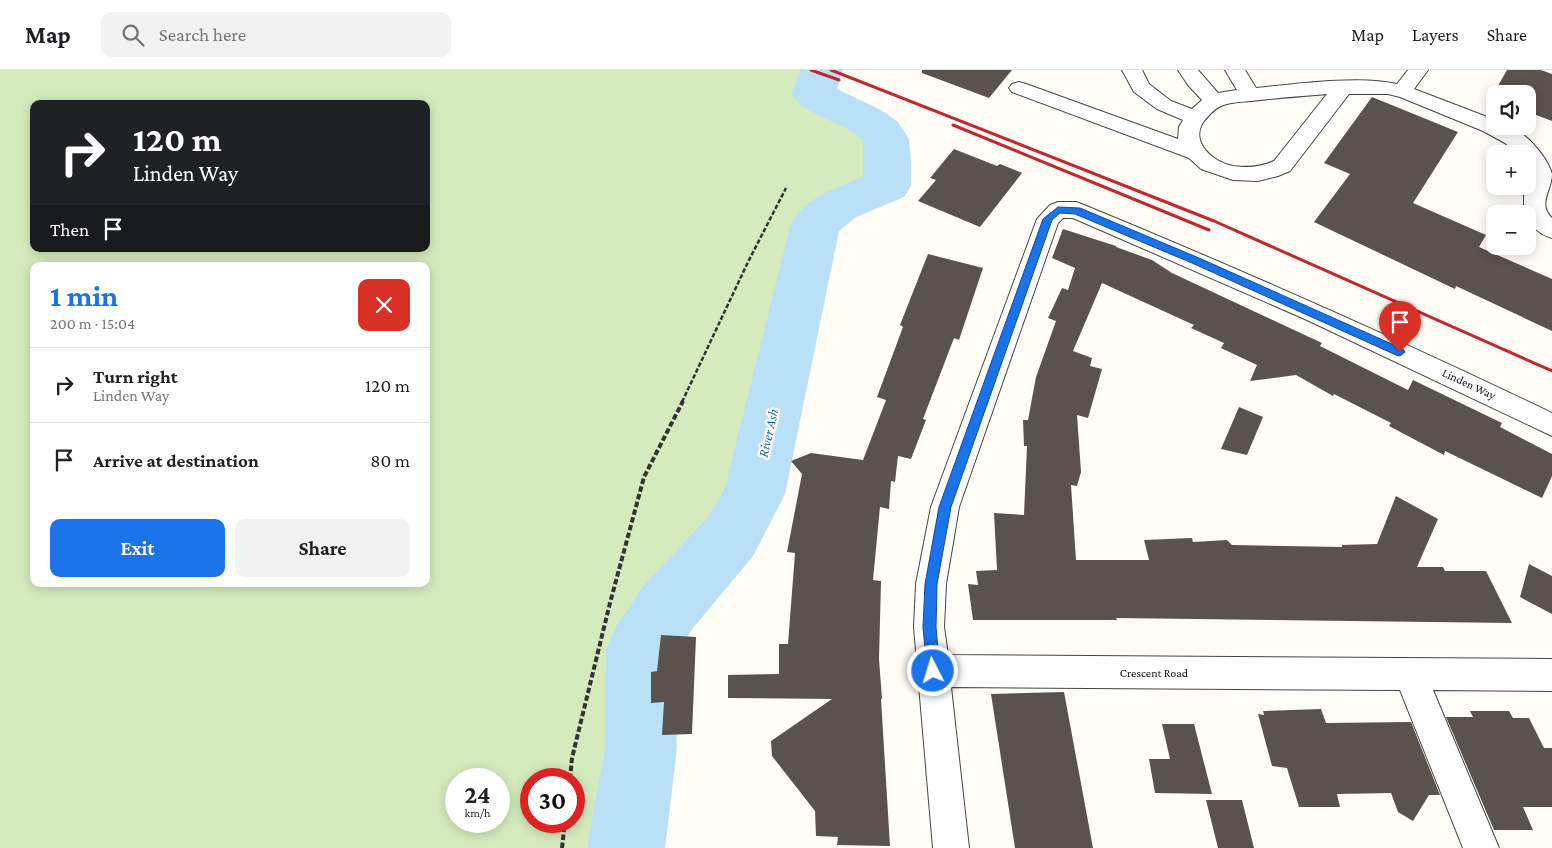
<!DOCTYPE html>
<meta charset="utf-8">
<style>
body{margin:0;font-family:"Crimson Pro",serif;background:#f2f2f2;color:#202124;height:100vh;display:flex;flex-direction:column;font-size:19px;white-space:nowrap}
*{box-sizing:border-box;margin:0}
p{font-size:16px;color:#757577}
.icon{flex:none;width:28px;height:28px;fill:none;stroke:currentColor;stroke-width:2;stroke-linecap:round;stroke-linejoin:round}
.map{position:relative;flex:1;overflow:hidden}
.sheet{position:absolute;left:30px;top:192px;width:400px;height:325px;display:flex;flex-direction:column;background:#fff;border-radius:10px;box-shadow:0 2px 12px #0003}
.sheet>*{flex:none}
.guide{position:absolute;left:30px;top:30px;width:400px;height:152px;border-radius:10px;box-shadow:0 2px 12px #0003;background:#202124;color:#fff;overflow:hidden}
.fabs{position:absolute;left:1486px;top:15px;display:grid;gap:10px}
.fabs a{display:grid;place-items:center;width:50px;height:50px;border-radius:10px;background:#fff;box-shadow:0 2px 12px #0003;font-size:25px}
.speed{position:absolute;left:445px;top:698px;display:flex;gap:10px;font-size:25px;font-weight:700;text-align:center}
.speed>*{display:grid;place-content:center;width:65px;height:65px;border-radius:50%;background:#fff;box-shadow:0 2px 12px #0003;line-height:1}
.speed small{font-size:12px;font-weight:400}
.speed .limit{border:8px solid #d22;background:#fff;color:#111}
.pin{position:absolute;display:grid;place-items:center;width:42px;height:42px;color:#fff;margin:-51px -21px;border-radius:50% 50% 50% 0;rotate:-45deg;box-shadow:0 0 5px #0007}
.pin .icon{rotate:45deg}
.me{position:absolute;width:55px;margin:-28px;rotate:355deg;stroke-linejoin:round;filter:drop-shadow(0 0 4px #0008)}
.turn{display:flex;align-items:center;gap:18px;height:105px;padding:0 20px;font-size:22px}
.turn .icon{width:65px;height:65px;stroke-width:2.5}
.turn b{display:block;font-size:35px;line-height:42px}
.then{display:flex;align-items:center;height:48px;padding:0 20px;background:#0003;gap:10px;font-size:19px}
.round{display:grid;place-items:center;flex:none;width:52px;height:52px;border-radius:10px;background:#f2f2f2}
.summary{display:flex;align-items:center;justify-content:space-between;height:85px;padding:0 20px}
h1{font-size:30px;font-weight:700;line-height:38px;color:#1a73e8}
.button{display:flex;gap:10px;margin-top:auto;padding:10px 20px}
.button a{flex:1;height:58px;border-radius:10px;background:#1a73e8;color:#fff;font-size:20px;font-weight:700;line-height:58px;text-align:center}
.button a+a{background:#f2f2f2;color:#202124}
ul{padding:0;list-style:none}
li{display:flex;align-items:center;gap:15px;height:75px;padding:0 20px;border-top:1px solid #e0e0e0}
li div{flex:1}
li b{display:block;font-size:19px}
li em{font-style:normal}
header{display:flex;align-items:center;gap:30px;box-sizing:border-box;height:70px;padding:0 25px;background:#fff;border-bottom:1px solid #e0e0e0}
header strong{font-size:24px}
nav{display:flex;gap:28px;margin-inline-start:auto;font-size:18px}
.search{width:350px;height:45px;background:#f2f2f2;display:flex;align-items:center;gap:12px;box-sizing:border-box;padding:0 18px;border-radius:10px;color:#757577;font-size:19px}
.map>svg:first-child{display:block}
.green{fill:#d5ebbd;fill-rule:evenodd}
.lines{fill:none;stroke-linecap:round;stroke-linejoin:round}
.river{fill:#b9e0f7;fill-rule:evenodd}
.building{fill:#5a524d}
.minor-casing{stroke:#444;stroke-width:2}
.path-far1{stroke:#333;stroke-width:2.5;stroke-dasharray:4.5 2;stroke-linecap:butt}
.path{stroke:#333;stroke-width:4;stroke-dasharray:5.5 2.5;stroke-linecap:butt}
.minor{fill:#fff;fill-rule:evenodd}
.rail{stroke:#c4262e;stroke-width:3}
.route{fill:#1a73e8;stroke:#114b97}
.labels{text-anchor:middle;stroke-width:5;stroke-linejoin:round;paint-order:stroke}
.street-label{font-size:12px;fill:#111;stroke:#fff}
.water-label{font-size:14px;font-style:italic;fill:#1768a6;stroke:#fff}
</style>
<header>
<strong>Map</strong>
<div class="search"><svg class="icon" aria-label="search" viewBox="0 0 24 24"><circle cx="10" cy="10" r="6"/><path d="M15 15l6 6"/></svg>Search here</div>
<nav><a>Map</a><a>Layers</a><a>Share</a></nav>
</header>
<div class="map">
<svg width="1552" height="778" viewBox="0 0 1552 778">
<rect width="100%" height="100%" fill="#fffdf5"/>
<path class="green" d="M0 0H822L813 24C829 36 882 50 886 70 889 84 887 101 887 116L839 135 816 153 754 424 731 466 669 536 640 580 641 678 626 778H0ZM34 34H426V179H34ZM34 196H426V514H34ZM456 709H499V751H456ZM531 709H574V751H531Z"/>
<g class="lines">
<path class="river" d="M801 0H843L837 19 881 40 898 52 909 69 911 92V116L904 127 856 147 839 161 785 424 753 486 693 558 674 587 677 678 665 778H587L605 678 606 580 616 557 645 514 709 446 725 418 791 153C807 126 836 118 863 107V70C842 50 807 48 791 24Z"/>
</g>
<g class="building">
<polygon points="922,0 1012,0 989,28 922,3"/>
<polygon points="1507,0 1541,0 1552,4 1552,51 1528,42 1528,24 1495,24 1495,30 1491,28"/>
<polygon points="1372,27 1458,62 1413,133 1486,165 1479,177 1552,209 1552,261 1456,216 1455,219 1314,152 1350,104 1324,93"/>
<polygon points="954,79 997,96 1000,94 1022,103 980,157 918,131 936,110 930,108"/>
<polygon points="1063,159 1116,176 1116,177 1152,190 1172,203 1322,273 1320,276 1408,320 1413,310 1502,353 1500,357 1552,384 1552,406 1542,428 1445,381 1444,385 1389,356 1391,353 1334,324 1333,326 1296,305 1250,311 1257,295 1221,278 1224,273 1191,258 1194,255 1102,213 1073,281 1092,288 1090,296 1102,299 1088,348 1077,345 1081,402 1077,416 1071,415 1076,490 1149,490 1144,470 1192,468 1193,472 1227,470 1232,475 1342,477 1342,475 1377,474 1396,426 1438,449 1417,497 1443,497 1445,501 1486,501 1512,553 1116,548 1117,550 973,550 968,514 978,515 976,501 997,500 994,443 1024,445 1027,376 1024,376 1023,350 1028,350 1036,307 1056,251 1048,248 1062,218 1068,220 1075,198 1052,188"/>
<polygon points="928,184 983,198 959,270 954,268 923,349 926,350 911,389 898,386 895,412 891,411 889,439 880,437 873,510 881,511 879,589 882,629 881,629 890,776 837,775 838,767 816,766 815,741 772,686 771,671 832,629 728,628 728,605 779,604 779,574 788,574 795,483 787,482 802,404 791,391 811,383 863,390 886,330 877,327 903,257 900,255"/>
<polygon points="1239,337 1263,347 1247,385 1221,379"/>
<polygon points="1529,494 1552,506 1552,544 1520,527"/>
<polygon points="661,565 696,567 692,664 662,665 664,632 651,633 651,602 657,601"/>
<polygon points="1064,622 1093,778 1015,778 991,624"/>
<polygon points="1321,639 1326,653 1411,652 1440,725 1429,725 1413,751 1398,742 1391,723 1337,724 1340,737 1299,737 1287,698 1272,696 1258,644 1264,645 1263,641"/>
<polygon points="1470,641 1509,641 1513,648 1529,648 1544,678 1552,678 1552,737 1523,737 1533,760 1494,760 1446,647 1473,647"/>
<polygon points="1162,654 1194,654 1212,724 1155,723 1149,689 1170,689"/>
<polygon points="1206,730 1242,730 1254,778 1218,778"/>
</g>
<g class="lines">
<defs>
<g id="minor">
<path d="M1122 0H1142L1149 14 1171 31 1192 39 1202 30 1188 15 1178 0H1198L1218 23 1237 20 1225 0H1245L1256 18C1294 14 1360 5 1397 14L1408 0H1428L1414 19 1495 50V56C1499 56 1503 55 1507 56 1525 61 1547 86 1552 104 1552 120 1537 134 1552 148V168C1541 165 1528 156 1528 144L1524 142V126L1530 106 1528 84H1518L1505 73 1483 61 1400 27 1388 24H1349L1290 101 1278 106 1258 111 1233 110 1201 99 1189 88 1012 22 1009 18 1012 14 1019 12 1026 14 1178 69 1179 57 1183 50 1157 39 1134 22ZM1327 24 1274 91C1261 97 1248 98 1233 96 1213 92 1189 72 1204 51 1209 45 1214 39 1221 36 1229 32 1242 32 1251 31 1276 28 1302 26 1327 24Z"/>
<path d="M1058 132H1076L1084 135C1242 200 1398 269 1552 343V366L1307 250 1073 148H1063L1058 153 959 437 946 514 944 557 948 585 1552 589V621L1433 620 1499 778H1463L1400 620 951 617 969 778H933L914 557 916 514 931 437 1037 149 1050 135Z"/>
</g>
</defs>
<use href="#minor" class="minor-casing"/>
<polyline class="path-far1" points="682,332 748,192 786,118"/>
<g class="path">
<polyline points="570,709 572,688 610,533 644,407 683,331"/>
<polyline points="562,778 565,751"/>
</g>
<use href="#minor" class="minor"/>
<g class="rail">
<polyline points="811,0 839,10"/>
<polyline points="831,0 1214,151 1552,301"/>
<polyline points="953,55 1209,160"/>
</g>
</g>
<polygon class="route" points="1058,137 1080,138 1199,188 1403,279 1405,282 1400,286 1396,285 1192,193 1075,144 1060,143 1052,150 951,437 937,514 936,557 940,601 938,606 933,608 928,606 927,601 923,557 925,514 939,437 1043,149"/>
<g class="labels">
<g class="street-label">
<text transform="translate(1469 314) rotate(25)" y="4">Linden Way</text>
<text x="1154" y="607">Crescent Road</text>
</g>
<g class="water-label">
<text transform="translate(768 363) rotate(-77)" y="5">River Ash</text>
</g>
</g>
</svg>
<div class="fabs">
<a><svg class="icon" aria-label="sound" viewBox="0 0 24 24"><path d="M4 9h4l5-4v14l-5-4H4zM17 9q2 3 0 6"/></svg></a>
<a>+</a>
<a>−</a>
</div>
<div class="speed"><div>24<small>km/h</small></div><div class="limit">30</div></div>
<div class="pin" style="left:1400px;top:282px;background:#d93025"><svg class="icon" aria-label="arrive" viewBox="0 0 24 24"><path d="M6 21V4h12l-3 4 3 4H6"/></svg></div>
<svg class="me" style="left:933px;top:601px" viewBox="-20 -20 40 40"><circle r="17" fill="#1a73e8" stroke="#fff" stroke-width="3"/><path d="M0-11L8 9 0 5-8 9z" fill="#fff"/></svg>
<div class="guide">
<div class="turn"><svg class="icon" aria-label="right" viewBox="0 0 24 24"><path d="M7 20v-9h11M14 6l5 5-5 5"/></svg><div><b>120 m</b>Linden Way</div></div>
<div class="then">Then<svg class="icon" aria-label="arrive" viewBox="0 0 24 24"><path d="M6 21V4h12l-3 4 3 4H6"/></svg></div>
</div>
<section class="sheet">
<div class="summary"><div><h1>1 min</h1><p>200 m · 15:04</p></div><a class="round" style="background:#d93025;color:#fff"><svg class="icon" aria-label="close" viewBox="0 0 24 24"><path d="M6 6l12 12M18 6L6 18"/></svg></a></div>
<ul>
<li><svg class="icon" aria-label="right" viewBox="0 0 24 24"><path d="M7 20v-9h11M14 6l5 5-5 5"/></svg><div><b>Turn right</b><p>Linden Way</p></div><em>120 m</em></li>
<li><svg class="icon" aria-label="arrive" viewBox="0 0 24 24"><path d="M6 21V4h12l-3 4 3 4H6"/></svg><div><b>Arrive at destination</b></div><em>80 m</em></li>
</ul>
<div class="button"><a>Exit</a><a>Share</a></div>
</section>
</div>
